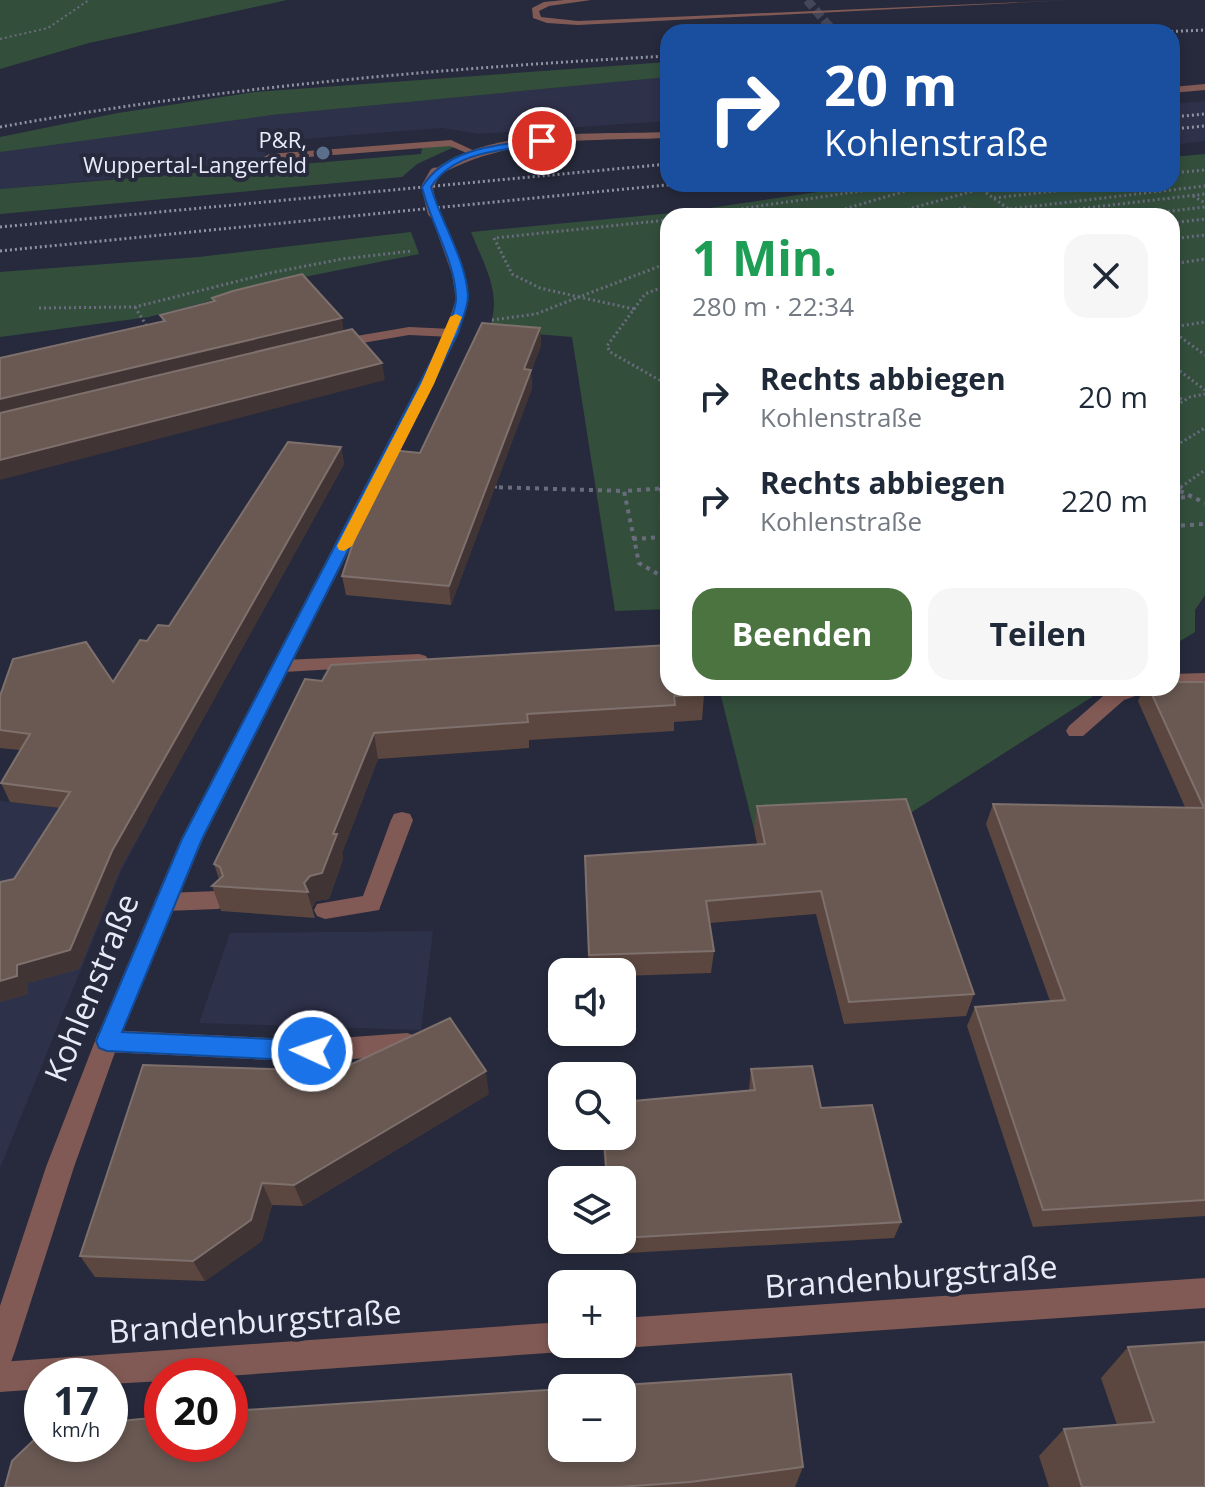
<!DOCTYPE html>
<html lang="de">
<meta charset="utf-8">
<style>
body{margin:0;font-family:"Open Sans",sans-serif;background:#f6f6f7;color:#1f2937;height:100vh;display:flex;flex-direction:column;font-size:30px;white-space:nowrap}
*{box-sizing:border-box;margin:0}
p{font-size:26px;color:#747a83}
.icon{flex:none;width:44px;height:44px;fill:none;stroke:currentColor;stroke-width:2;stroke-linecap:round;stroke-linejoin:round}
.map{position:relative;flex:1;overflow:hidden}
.drawer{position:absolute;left:660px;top:208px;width:520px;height:488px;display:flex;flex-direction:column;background:#fff;border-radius:24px;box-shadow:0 4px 12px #0003}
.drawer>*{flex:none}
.guide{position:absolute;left:660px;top:24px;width:520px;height:168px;border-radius:24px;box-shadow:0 4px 12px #0003;background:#1a4fa0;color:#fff;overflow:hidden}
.buttons{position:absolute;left:548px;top:958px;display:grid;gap:16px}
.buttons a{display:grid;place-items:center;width:88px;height:88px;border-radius:16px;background:#fff;box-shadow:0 4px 12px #0003;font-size:40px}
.speed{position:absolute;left:24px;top:1358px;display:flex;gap:16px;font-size:40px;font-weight:700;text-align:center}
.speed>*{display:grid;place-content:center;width:104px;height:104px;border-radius:50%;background:#fff;box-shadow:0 4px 12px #0003;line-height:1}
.speed small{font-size:20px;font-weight:400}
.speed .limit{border:12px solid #d22;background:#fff;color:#111}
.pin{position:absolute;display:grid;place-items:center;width:68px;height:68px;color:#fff;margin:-34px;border:4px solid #fff;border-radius:50%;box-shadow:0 2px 8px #0007}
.me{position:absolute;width:88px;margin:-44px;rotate:273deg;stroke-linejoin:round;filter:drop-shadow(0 0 6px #0008)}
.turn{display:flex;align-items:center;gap:28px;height:168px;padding:0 32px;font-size:36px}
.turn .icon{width:104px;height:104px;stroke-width:2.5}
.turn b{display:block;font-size:56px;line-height:68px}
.round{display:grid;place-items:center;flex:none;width:84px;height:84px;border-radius:24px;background:#f6f6f7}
.overview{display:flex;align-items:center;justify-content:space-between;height:136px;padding:0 32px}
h1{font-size:48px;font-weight:700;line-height:60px;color:#1e9e55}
.button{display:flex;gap:16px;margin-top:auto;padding:16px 32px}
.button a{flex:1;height:92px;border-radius:24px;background:#4c7441;color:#fff;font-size:32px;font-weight:700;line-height:92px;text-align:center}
.button a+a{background:#f6f6f7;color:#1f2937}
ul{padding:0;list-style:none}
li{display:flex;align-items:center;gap:24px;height:104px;padding:0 32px}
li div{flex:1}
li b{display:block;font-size:30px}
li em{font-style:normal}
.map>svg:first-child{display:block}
.built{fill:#2e314a}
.green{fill:#334f3c}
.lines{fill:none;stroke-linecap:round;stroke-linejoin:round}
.tertiary-tunnel{stroke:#444758;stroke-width:9;stroke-dasharray:9 4;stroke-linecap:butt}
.path-far2{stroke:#6a6c7d;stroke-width:2;stroke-dasharray:2 3;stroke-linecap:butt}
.path-far1{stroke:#6a6c7d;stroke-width:3;stroke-dasharray:2 3;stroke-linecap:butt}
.path{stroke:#6a6c7d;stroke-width:4;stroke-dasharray:4 5;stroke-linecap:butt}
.service{fill:#825a55;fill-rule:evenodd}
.minor{fill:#825a55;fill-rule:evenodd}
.tertiary{fill:#825a55;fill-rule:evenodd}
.rail{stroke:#8f92a1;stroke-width:3;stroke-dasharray:2 3;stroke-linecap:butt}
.tertiary-bridge{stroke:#825a55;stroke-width:11}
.wall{fill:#5b473f}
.shaded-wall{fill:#403435}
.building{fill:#6a5953;stroke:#7e706c;stroke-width:2}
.route{fill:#1a73e8;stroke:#114b97;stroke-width:2}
.slow{fill:#f59e0b}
.service-dot{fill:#5c6f8a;stroke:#272a3c;stroke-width:3}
.labels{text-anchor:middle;stroke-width:8;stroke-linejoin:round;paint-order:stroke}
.far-poi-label{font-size:22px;fill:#e8eaf7;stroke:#272a3c;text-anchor:end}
.near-street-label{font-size:32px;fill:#e8eaf7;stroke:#272a3c}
</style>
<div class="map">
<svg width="1205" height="1487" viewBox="0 0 1205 1487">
<rect width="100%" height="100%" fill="#272a3c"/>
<g class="built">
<polygon points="668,77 668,121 478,134 442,128 265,142 265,165 0,189 0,152 56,142 272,115"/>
<polygon points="1205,101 1205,141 1172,145 1172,104"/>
<polygon points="0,801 149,819 121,871 0,1168"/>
<polygon points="433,931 421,1030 199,1023 230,933"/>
</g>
<g class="green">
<polygon points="0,0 287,0 89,43 0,69"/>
<polygon points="668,62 668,77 272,115 0,152 0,137 118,113 255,92"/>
<polygon points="450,145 454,147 417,164 402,177 0,214 0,189 421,154 422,148"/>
<path d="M1205 154V595L1195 610V632L1172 646V216H668V609L615 611 572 337 488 330C504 296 484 265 471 232L683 212 871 184H1172V157Z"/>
<polygon points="411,232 419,254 289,280 149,317 0,337 0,272 199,257"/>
<polygon points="719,688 1106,688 898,821 754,829"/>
</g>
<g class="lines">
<polyline class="tertiary-tunnel" points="807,0 834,32"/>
<polyline class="path-far2" points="0,39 48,28 89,0"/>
<g class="path-far1">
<polyline points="1172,173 1205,170"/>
<polyline points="974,184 1018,216 1205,194"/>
<polyline points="1193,196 1205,203"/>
<polyline points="994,198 1117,184"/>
<polyline points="1010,209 1205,186"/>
<polyline points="692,216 909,184"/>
<polyline points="821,216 929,184"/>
<polyline points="883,216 981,189"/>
<polyline points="935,216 966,207 979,216"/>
<polyline points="1128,216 1205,207"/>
<polyline points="668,220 494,238 512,274 540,288 579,297 668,263"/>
<polyline points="1172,223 1205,219"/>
<polyline points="1172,239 1205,235"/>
<polyline points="1172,264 1205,259"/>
<polyline points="135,307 148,328"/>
<polyline points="39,308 135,307 270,273 342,259 412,251"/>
<polyline points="634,309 645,294 668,285"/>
<polyline points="492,320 536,314 579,297 634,309 607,346 610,352 668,385"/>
<polyline points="1172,327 1205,322"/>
<polyline points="1172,331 1205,355"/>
<polyline points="1172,365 1205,390"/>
<polyline points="1172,392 1184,401"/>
<polyline points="1172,408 1190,397 1205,394"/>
<polyline points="1172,448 1205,428"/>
<polyline points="490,487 498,487"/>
<polyline points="667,487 664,474 668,446"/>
<polyline points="1181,487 1205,470"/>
</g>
<g class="path">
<polyline points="490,487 624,491"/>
<polyline points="1172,487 1205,503"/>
<polyline points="668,488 624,491 639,563 668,580"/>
<polyline points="1178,489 1183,485"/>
<polyline points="1172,498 1191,497"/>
<polyline points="1172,526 1205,524"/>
<polyline points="633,539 664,537"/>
</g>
<g class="service">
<polygon points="564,0 591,0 549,6 539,11 541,17 578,21 1072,0 578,25 547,23 533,18 532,8 544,2"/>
<polygon points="1205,84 1205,90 1172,93 1172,87"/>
<polygon points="451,140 479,153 474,156 450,146 269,160 264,157 269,154"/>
<polygon points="1205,673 1205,685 1172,686 1172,674"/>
<polygon points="1117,688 1147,688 1144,693 1124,700 1083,736 1069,736 1066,731 1069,726 1110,690"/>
<polygon points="402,812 410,814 413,820 379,910 325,919 317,916 314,910 317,904 363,896 391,820 394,814"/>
<polygon points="218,891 226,894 229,900 226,906 218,909 165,911 157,908 154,902 157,896 165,893"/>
<polygon points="107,1030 312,1040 407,1033 416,1036 419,1044 416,1052 407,1055 312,1062 107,1052 98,1049 95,1041 98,1033"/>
</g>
<g class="minor">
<polygon points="409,327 452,329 459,333 452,337 409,335 333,348 326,344 333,340"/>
<polygon points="419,654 426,656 428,660 426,664 283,672 274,666 283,660"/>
<polygon points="1205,1278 1205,1308 622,1348 613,1344 622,1344 622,1318"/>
<polygon points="562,1322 562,1344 574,1344 562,1352 227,1376 162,1376 162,1381 110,1384 110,1376 42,1376 42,1389 0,1392 0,1362"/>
</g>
<g class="tertiary">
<path d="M668 132V138C589 141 509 136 439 175L430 173C485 126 599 135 668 132Z"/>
<polygon points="429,210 439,212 464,274 468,299 459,333 203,839 119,1041 74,1167 15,1351 11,1362 0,1366 0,1306 46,1167 95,1041 181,839 445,333 456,299 452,274"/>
</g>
<g class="rail">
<polyline points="1161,32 1205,30"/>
<polyline points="1172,117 1205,114"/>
<path d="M0 127C221 87 444 68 668 56"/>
<polyline points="1172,129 1205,126"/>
<polyline points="0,227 668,164"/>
<polyline points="0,251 676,184"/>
</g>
<polyline class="tertiary-bridge" points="433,212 427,187 435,173"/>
</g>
<g class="wall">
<polygon points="540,328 541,345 531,372 532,388 451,605 346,595 342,576 420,453"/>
<polygon points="341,447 344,464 120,869 79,969 28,983 28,994 0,1002 0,882 14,879 60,808 10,802 1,783 20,750 0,748 0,696 113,682 147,641 169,626"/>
<polygon points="660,489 668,489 668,559 659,515"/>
<polygon points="322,681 704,695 702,720 674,722 674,731 529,740 529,748 378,759 342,853 343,859 329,899 316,901 312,908 315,918 221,911 212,886 219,879 214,864"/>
<polygon points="1205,682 1205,1216 1033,1227 967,1026 975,1007 1050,1001 986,824 993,804 1185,807 1138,701 1144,688 1172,688"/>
<polygon points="757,806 974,994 966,1016 844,1024 816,914 710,923 714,951 711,973 622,976 622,972 589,972 585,878 757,844 754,829"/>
<polygon points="143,1065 489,1094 303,1206 272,1205 262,1241 205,1281 95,1277 80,1256"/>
<polygon points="751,1069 821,1108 901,1222 894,1238 611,1254 610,1240 622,1240 622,1180 606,1180 602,1136 622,1136 749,1090"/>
<polygon points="1128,1347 1205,1487 1049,1487 1039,1456 1064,1429 1117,1425 1101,1378"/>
<polygon points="803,1467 795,1487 5,1487"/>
</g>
<g class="shaded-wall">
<polygon points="342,318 344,334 0,418 0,399"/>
<polygon points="540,328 541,345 531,372 532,388 451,605 449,586 524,369"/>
<polygon points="382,363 385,380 0,480 0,460"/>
<polygon points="341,447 344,464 120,869 79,969 28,983 28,994 0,1002 0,981 112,851"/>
<polygon points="374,733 378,759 342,853 343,859 329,899 316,901 312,908 304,883 333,834"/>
<polygon points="486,1071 489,1094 303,1206 294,1185"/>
<polygon points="262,1183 272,1205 262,1241 205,1281 193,1261"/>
</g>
<g class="building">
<polygon points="302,274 342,318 0,399 0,358 165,321 160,315 215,301 212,298 233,291"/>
<polygon points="482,323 540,328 524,369 531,370 449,586 342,576 371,489 391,450 420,453"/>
<polygon points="352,329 382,363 0,460 0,413"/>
<polygon points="288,442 341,447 112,851 70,950 17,965 17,976 0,981 0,882 14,879 70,792 1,783 30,734 0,730 0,696 13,659 86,642 113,682 140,640 147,641 158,625 169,626"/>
<polygon points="660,489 668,489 668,526"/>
<polygon points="668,645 668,688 703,688 704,695 674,696 675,705 527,714 528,722 374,733 333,834 337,834 322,873 310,876 304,883 308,892 212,886 223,876 220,867 214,864 305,679 322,681 331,665"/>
<polygon points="1172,682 1205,682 1205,1200 1043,1210 975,1007 1065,1000 993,804 1204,808 1149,688 1172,688"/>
<polygon points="906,799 974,994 849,1002 821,891 706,901 714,951 589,955 585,856 765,844 757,806"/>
<polygon points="450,1018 486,1071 294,1185 262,1183 251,1220 193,1261 80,1256 143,1065 337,1071"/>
<polygon points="812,1066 821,1108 872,1105 901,1222 622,1238 622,1180 607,1180 604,1136 622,1136 622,1102 755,1090 751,1069"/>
<polygon points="1205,1342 1205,1487 1082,1487 1064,1429 1154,1422 1128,1347"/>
<polygon points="791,1374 803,1467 690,1482 619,1487 5,1487 12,1461 42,1432 42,1444 110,1444 110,1422 162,1417 162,1444 230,1444 230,1411 562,1389 562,1448 622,1448 622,1388 577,1388"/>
</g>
<path class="route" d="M542 139 545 143C506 151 455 149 431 187 441 223 466 259 468 296 468 308 461 322 458 333L202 839 122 1032 312 1041 320 1044 324 1051 320 1058 312 1061 107 1051 99 1048 96 1041 182 839 446 333C449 322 457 308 456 297 455 260 430 223 422 187 447 147 499 145 542 139Z"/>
<polygon class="slow" points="456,314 462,317 434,384 352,546 344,551 339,550 337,546 421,384 450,317"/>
<circle class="service-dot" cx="323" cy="153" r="8"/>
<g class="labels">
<g class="far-poi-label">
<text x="307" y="148">P&amp;R,<tspan x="307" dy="25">Wuppertal-Langerfeld</tspan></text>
</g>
<g class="near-street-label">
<text transform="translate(92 988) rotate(-68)" y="11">Kohlenstraße</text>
<text transform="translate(911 1277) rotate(-4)" y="11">Brandenburgstraße</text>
<text transform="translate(255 1322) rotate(-4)" y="11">Brandenburgstraße</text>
</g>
</g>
</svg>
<div class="buttons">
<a><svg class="icon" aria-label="sound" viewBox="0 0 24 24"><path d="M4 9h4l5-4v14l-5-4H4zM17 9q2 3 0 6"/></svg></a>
<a><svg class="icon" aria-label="search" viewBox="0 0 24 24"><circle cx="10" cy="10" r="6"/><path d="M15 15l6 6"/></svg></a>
<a><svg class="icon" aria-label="layers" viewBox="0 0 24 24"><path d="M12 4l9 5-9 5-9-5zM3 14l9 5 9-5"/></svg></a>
<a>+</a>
<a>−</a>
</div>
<div class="speed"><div>17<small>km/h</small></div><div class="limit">20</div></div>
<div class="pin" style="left:542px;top:141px;background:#d93025"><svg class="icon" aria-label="arrive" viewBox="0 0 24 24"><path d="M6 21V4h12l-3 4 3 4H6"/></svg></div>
<svg class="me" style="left:312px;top:1051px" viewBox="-20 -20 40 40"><circle r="17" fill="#1a73e8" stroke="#fff" stroke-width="3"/><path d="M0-11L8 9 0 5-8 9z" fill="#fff"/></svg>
<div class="guide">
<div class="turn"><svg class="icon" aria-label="right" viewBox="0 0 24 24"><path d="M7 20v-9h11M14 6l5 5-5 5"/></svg><div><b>20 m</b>Kohlenstraße</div></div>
</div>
<section class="drawer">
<div class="overview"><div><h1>1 Min.</h1><p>280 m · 22:34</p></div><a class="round"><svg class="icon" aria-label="close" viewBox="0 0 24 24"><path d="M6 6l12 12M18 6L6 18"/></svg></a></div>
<ul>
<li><svg class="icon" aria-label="right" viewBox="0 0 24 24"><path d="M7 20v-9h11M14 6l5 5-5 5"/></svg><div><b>Rechts abbiegen</b><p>Kohlenstraße</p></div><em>20 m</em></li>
<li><svg class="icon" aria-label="right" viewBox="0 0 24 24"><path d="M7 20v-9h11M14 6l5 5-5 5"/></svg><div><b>Rechts abbiegen</b><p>Kohlenstraße</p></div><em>220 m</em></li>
</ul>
<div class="button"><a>Beenden</a><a>Teilen</a></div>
</section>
</div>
